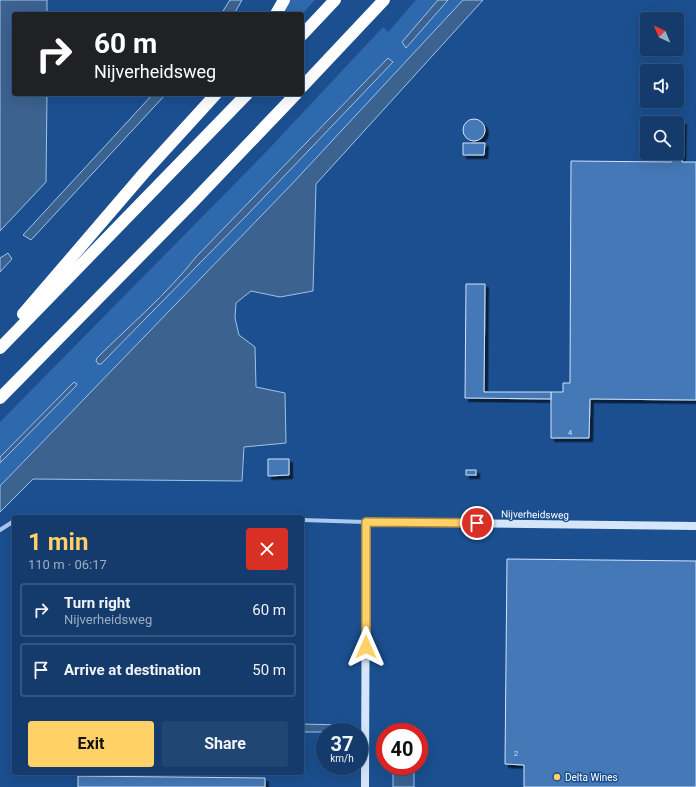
<!DOCTYPE html>
<meta charset="utf-8">
<style>
body{margin:0;font-family:Roboto,sans-serif;background:#214673;color:#f1f3f6;height:100vh;display:flex;flex-direction:column;font-size:15px;white-space:nowrap}
*{box-sizing:border-box;margin:0}
p{font-size:13px;color:#9dadc1}
.icon{flex:none;width:22px;height:22px;fill:none;stroke:currentColor;stroke-width:2;stroke-linecap:round;stroke-linejoin:round}
.map{position:relative;flex:1;overflow:hidden}
.side{position:absolute;left:12px;top:515px;width:292px;height:260px;display:flex;flex-direction:column;background:#143b6b;border-radius:4px;box-shadow:0 4px 16px #0002,0 0 0 1px #33557e}
.side>*{flex:none}
.top-card{position:absolute;left:12px;top:12px;width:292px;height:84px;border-radius:4px;box-shadow:0 4px 16px #0002,0 0 0 1px #33557e;background:#202124;color:#fff;overflow:hidden}
.needle{width:26px;rotate:316deg}
.tools{position:absolute;left:640px;top:12px;display:grid;gap:8px}
.tools a{display:grid;place-items:center;width:44px;height:44px;border-radius:4px;background:#143b6b;box-shadow:0 4px 16px #0002,0 0 0 1px #33557e;font-size:20px}
.speed{position:absolute;left:316px;top:723px;display:flex;gap:8px;font-size:20px;font-weight:700;text-align:center}
.speed>*{display:grid;place-content:center;width:52px;height:52px;border-radius:50%;background:#143b6b;box-shadow:0 4px 16px #0002,0 0 0 1px #33557e;line-height:1}
.speed small{font-size:10px;font-weight:400}
.speed .limit{border:6px solid #d22;background:#fff;color:#111}
.pin{position:absolute;display:grid;place-items:center;width:34px;height:34px;color:#fff;margin:-17px;border:2px solid #fff;border-radius:50%;box-shadow:0 1px 4px #0007}
.me{position:absolute;width:44px;margin:-22px;rotate:0deg;stroke-linejoin:round;filter:drop-shadow(0 0 3px #0008)}
.turn{display:flex;align-items:center;gap:14px;height:84px;padding:0 16px;font-size:18px}
.turn .icon{width:52px;height:52px;stroke-width:2.5}
.turn b{display:block;font-size:28px;line-height:34px}
.round{display:grid;place-items:center;flex:none;width:42px;height:42px;border-radius:4px;background:#214673}
.headline{display:flex;align-items:center;justify-content:space-between;height:68px;padding:0 16px}
h1{font-size:24px;font-weight:700;line-height:30px;color:#ffd166}
.cta{display:flex;gap:8px;margin-top:auto;padding:8px 16px}
.cta a{flex:1;height:46px;border-radius:4px;background:#ffd166;color:#111;font-size:16px;font-weight:700;line-height:46px;text-align:center}
.cta a+a{background:#214673;color:#f1f3f6}
ul{padding:0;list-style:none}
li{display:flex;align-items:center;gap:12px;height:54px;margin:0 8px 6px;padding:0 8px;border:2px solid #33557e;border-radius:4px}
li div{flex:1}
li b{display:block;font-size:15px}
li em{font-style:normal}
.map>svg:first-child{display:block}
.green{fill:#2e69ad;fill-rule:evenodd}
.water{fill:#3c6290;stroke:#9cc4f0}
.building{fill:#4478b7;stroke:#cfe3fa;filter:url(#shadow)}
.lines{fill:none;stroke-linecap:round;stroke-linejoin:round}
.street{stroke:#a9c9ee;stroke-width:4}
.secondary{stroke:#d6e6fa;stroke-width:8}
.highway{stroke:#fff;stroke-width:12}
.route-casing{stroke:#a68842;stroke-width:10}
.route{stroke:#ffd166;stroke-width:7}
.poi-dot{fill:#ffd166;stroke:#1b4f8f;stroke-width:1.5}
.labels{text-anchor:middle;stroke-width:3;stroke-linejoin:round;paint-order:stroke}
.number-label{font-size:8px;fill:#d0dded}
.street-label{font-size:10px;fill:#fff;stroke:#1b4f8f}
.poi-label{font-size:10px;fill:#fff;stroke:#1b4f8f;text-anchor:start}
</style>
<div class="map">
<svg width="696" height="787" viewBox="0 0 696 787">
<defs>
<filter id="shadow"><feDropShadow dx="3.5" dy="3.5" stdDeviation="0" flood-color="#0009"/></filter>
</defs>
<rect width="100%" height="100%" fill="#1b4f8f"/>
<g class="green">
<polygon points="290,0 315,0 302,14 282,14"/>
<path d="M416 0H438L402 42 406 48 448 0H463L290 186 0 486V463L77 384 74 382 0 457V422L265 153 383 27 388 32ZM388 58 392 62 248 214 101 364 160 296 177 282 196 257Z"/>
</g>
<g class="water">
<polygon points="0,0 47,0 47,14 14,14 14,94 47,94 46,182 0,231"/>
<polygon points="230,0 242,0 234,14 221,14"/>
<polygon points="438,0 448,0 406,48 402,42"/>
<polygon points="463,0 483,0 316,184 313,291 280,297 251,291 236,303 235,318 239,335 255,347 256,387 285,393 286,443 244,447 242,481 33,479 0,512 0,486 290,186"/>
<path d="M388 58 393 62 248 214 101 364H98L96 361 97 358C130 325 167 294 196 257Z"/>
<polygon points="153,94 166,94 31,240 23,235"/>
<polygon points="8,253 12,259 0,272 0,258"/>
<polygon points="74,382 77,384 76,386 0,463 0,457"/>
<polygon points="302,724 344,725 347,729 341,732 302,732"/>
<rect x="393" y="766" width="21" height="21"/>
</g>
<g class="building">
<circle cx="474" cy="130" r="11"/>
<polygon points="671,121 683,121 682,162 696,162 696,400 590,399 589,438 551,438 551,392 563,392 563,383 570,383 571,161 671,162 671,153 677,153 677,123 671,123"/>
<polygon points="463,143 485,143 484,155 463,155"/>
<polygon points="466,284 485,284 484,392 551,392 551,399 465,398"/>
<polygon points="268,459 289,459 289,475 268,476"/>
<rect x="466" y="470" width="10" height="5"/>
<polygon points="507,559 696,561 696,787 524,787 524,765 505,764"/>
<polygon points="78,776 265,778 265,787 78,787"/>
</g>
<g class="lines">
<g class="street">
<polyline points="302,520 366,522"/>
<polyline points="0,530 14,521"/>
</g>
<polyline class="secondary" points="365,787 366,522 696,526"/>
<g class="highway">
<polyline points="276,14 284,0"/>
<polyline points="302,35 335,0"/>
<polyline points="302,87 384,0"/>
<polyline points="23,314 144,173 216,94"/>
<polyline points="0,348 247,94"/>
<polyline points="0,398 191,204 296,94"/>
</g>
</g>
<g class="lines">
<defs>
<polyline id="route" points="366,647 366,522 477,523"/>
</defs>
<use href="#route" class="route-casing"/>
<use href="#route" class="route"/>
</g>
<circle class="poi-dot" cx="557" cy="777" r="4"/>
<g class="labels">
<g class="number-label">
<text x="570" y="435">4</text>
<text x="516" y="756">2</text>
</g>
<g class="street-label">
<text transform="translate(535 514) rotate(1)" y="4">Nijverheidsweg</text>
</g>
<g class="poi-label">
<text x="565" y="781">Delta Wines</text>
</g>
</g>
</svg>
<div class="tools">
<a><svg class="needle" viewBox="-14 -14 28 28"><path d="M0-13l5 13h-10z" fill="#e53935"/><path d="M0 13l5-13h-10z" fill="#9dadc1"/></svg></a>
<a><svg class="icon" aria-label="sound" viewBox="0 0 24 24"><path d="M4 9h4l5-4v14l-5-4H4zM17 9q2 3 0 6"/></svg></a>
<a><svg class="icon" aria-label="search" viewBox="0 0 24 24"><circle cx="10" cy="10" r="6"/><path d="M15 15l6 6"/></svg></a>
</div>
<div class="speed"><div>37<small>km/h</small></div><div class="limit">40</div></div>
<div class="pin" style="left:477px;top:523px;background:#d93025"><svg class="icon" aria-label="arrive" viewBox="0 0 24 24"><path d="M6 21V4h12l-3 4 3 4H6"/></svg></div>
<svg class="me" style="left:366px;top:647px" viewBox="-20 -20 40 40"><path d="M0-17L14 15 0 8-14 15z" fill="#ffd166" stroke="#fff" stroke-width="4"/></svg>
<div class="top-card">
<div class="turn"><svg class="icon" aria-label="right" viewBox="0 0 24 24"><path d="M7 20v-9h11M14 6l5 5-5 5"/></svg><div><b>60 m</b>Nijverheidsweg</div></div>
</div>
<section class="side">
<div class="headline"><div><h1>1 min</h1><p>110 m · 06:17</p></div><a class="round" style="background:#d93025;color:#fff"><svg class="icon" aria-label="close" viewBox="0 0 24 24"><path d="M6 6l12 12M18 6L6 18"/></svg></a></div>
<ul>
<li><svg class="icon" aria-label="right" viewBox="0 0 24 24"><path d="M7 20v-9h11M14 6l5 5-5 5"/></svg><div><b>Turn right</b><p>Nijverheidsweg</p></div><em>60 m</em></li>
<li><svg class="icon" aria-label="arrive" viewBox="0 0 24 24"><path d="M6 21V4h12l-3 4 3 4H6"/></svg><div><b>Arrive at destination</b></div><em>50 m</em></li>
</ul>
<div class="cta"><a>Exit</a><a>Share</a></div>
</section>
</div>
